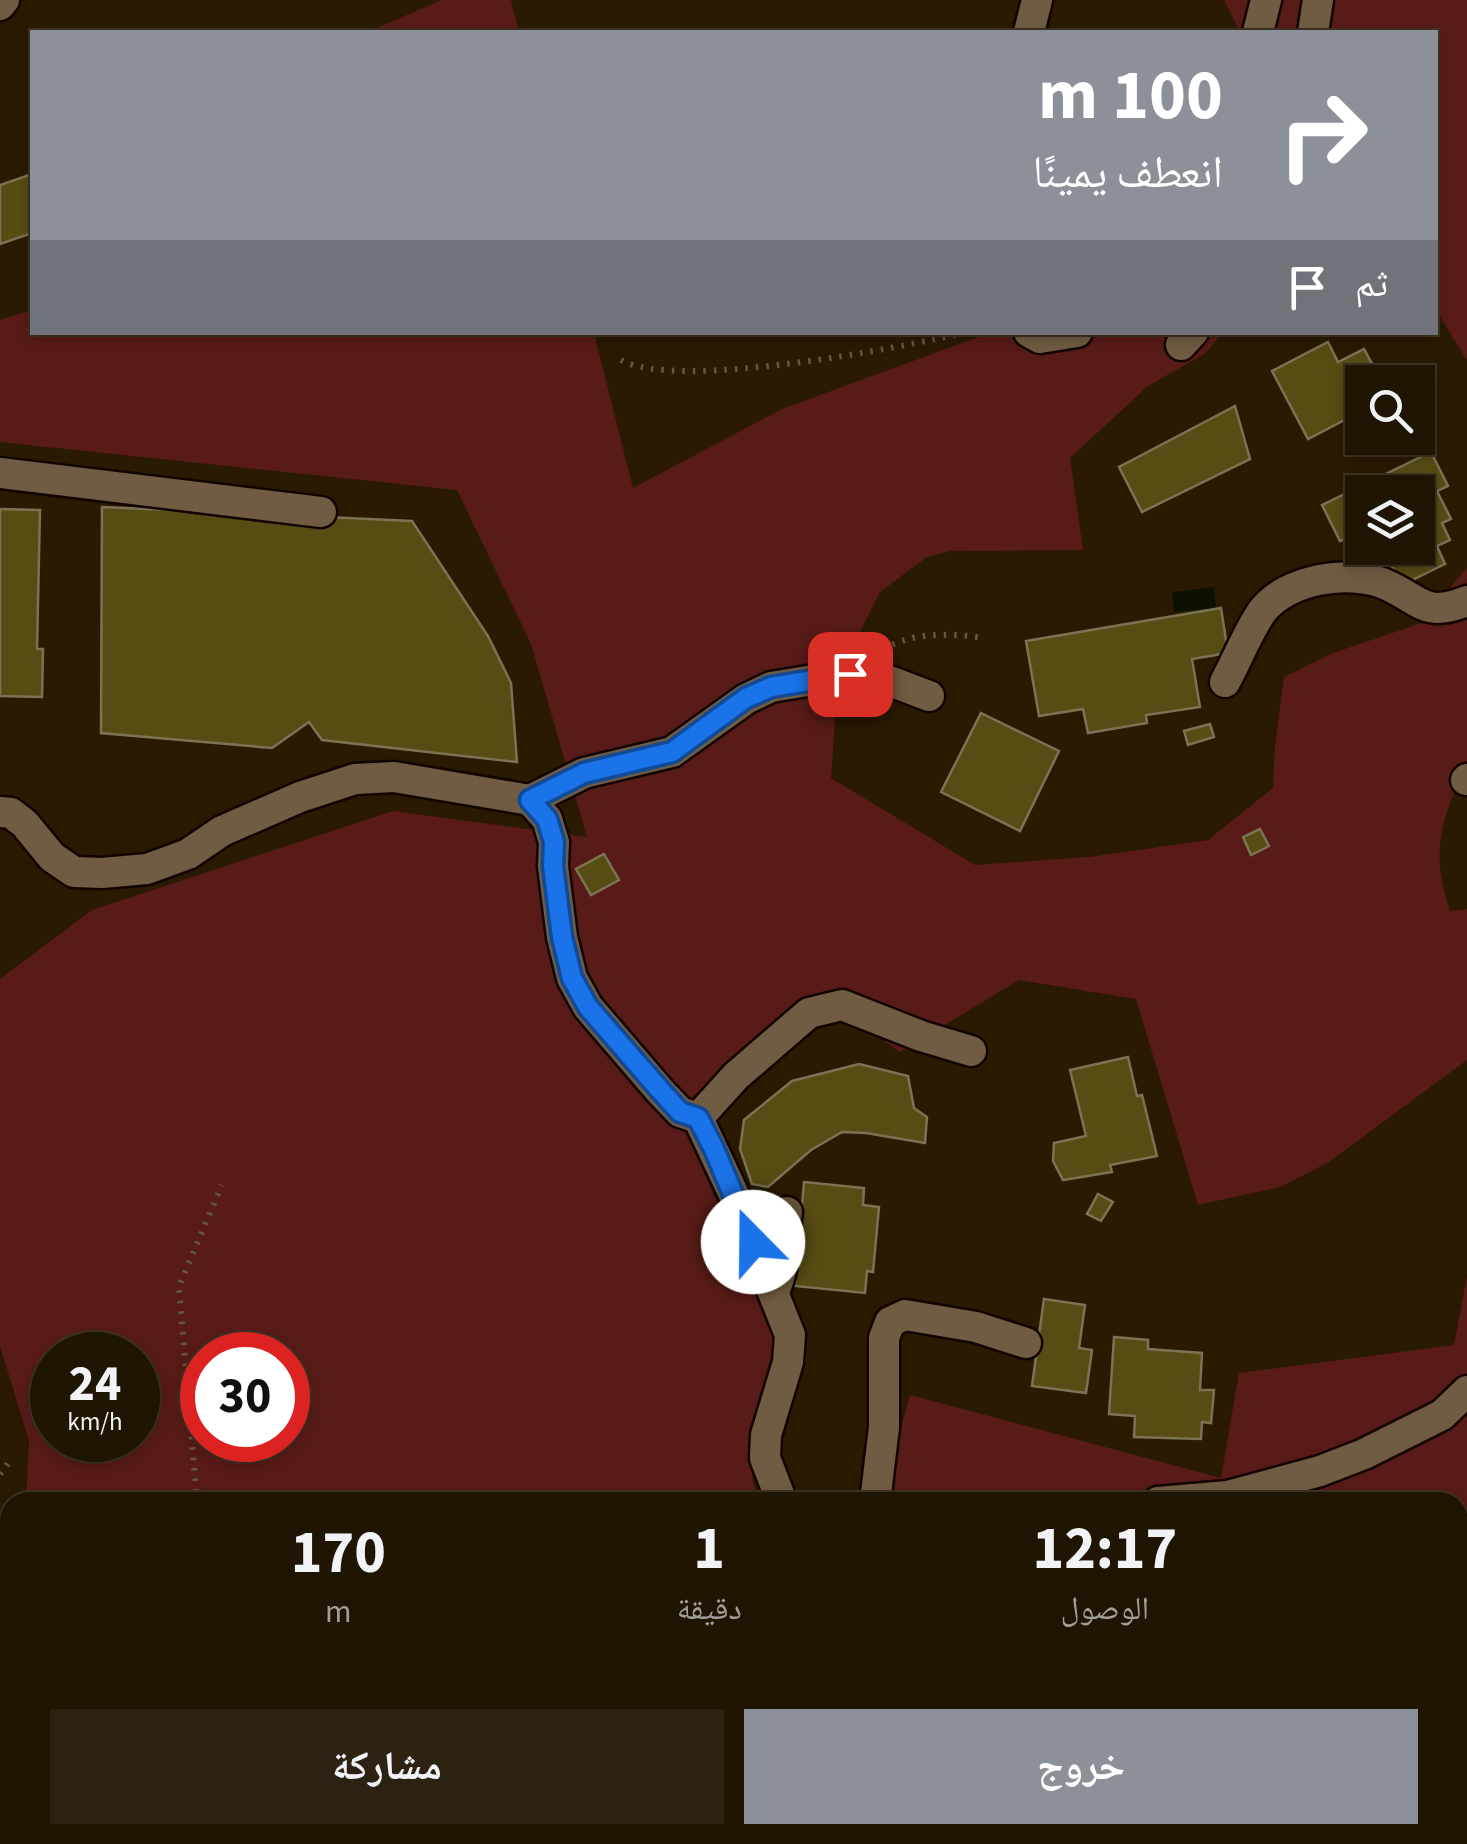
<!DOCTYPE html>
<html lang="ar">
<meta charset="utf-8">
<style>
body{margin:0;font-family:"Source Sans 3","Noto Naskh Arabic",sans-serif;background:#2d2111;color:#f1f3f6;direction:rtl;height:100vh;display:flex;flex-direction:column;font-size:38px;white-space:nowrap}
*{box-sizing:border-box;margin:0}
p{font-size:32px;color:#a29e99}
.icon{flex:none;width:55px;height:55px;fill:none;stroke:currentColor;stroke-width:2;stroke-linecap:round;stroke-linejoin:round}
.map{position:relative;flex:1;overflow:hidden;direction:ltr}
.panel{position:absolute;left:0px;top:1492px;width:1468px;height:352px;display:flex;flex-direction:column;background:#201402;border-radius:30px 30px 0 0;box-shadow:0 5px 15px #0003,0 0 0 2px #3d3324;direction:rtl}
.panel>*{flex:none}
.hud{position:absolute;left:30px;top:30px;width:1408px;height:305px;border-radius:0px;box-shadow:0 5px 15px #0003,0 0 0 2px #3d3324;direction:rtl;background:#8c9099;color:#fff;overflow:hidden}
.buttons{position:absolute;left:1345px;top:365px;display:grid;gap:20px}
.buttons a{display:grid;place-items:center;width:90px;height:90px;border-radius:0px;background:#201402;box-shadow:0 5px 15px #0003,0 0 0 2px #3d3324;font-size:50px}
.speed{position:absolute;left:30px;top:1332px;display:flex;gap:20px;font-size:50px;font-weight:700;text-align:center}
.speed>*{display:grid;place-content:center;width:130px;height:130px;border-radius:50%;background:#201402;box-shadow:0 5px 15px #0003,0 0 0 2px #3d3324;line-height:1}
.speed small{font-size:25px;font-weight:400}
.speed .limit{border:15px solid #d22;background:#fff;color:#111}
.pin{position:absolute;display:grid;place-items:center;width:85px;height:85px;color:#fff;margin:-42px;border-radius:20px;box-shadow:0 5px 15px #0006}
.me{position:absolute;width:110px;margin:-55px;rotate:338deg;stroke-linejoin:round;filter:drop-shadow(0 0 8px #0008)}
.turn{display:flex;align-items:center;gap:35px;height:210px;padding:0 50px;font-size:45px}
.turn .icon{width:130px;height:130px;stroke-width:2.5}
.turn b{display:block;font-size:70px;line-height:85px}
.then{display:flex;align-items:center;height:95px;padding:0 50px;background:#0003;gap:20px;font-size:38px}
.eta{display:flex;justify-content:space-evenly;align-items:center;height:170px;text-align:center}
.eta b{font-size:60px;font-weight:700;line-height:70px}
.primary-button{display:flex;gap:20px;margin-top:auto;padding:20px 50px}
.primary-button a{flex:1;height:115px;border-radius:0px;background:#8c9099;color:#fff;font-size:40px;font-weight:700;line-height:115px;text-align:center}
.primary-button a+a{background:#2d2111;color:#f1f3f6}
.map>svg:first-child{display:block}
.green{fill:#581b17;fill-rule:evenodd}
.water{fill:#0d1200}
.building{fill:#574c14;stroke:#7a7354;stroke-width:2.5;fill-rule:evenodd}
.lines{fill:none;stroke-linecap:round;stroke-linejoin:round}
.minor-casing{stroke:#120400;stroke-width:35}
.path{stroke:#655641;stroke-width:6;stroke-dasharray:2.5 8;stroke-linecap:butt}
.minor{stroke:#705c42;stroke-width:30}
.route-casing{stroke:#114b97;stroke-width:25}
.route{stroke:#1a73e8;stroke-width:18}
</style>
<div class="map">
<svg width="1467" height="1844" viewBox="0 0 1467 1844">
<rect width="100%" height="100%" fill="#2a1a02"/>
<g class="green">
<polygon points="442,0 511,0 519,32 367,32"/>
<polygon points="1224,0 1467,0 1467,360 1435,309 1435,32 1240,32"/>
<path d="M32 310V332L594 333 633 488 782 409 984 335 1222 333 1206 353 1148 386 1070 458 1083 550 950 551 927 557 880 592 838 676 831 778 975 865 1089 857 1208 840 1273 788 1275 746 1284 677 1333 653 1422 623 1467 567V786L1455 791C1436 833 1435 868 1450 911L1467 909V1060L1329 1162 1280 1187 1198 1205 1136 999 1019 980 900 1052 816 993 682 1123 785 1356 752 1477 758 1502H26L29 1441 0 1346V979L92 910 393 811 587 837 531 644 457 490 0 442V320ZM52 1355H138V1440H52ZM202 1355H288V1440H202Z"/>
<polygon points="1467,1276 1467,1699 1458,1707 1458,1502 881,1502 910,1395 1221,1478 1239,1373 1454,1345"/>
<polygon points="10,1597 10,1835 111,1835 72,1844 0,1844 0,1604"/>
<polygon points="1458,1766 1467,1771 1467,1844 1271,1844 1259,1835 1458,1835"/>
<polygon points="455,1835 748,1835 764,1844 458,1844"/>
</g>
<polygon class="water" points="1214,587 1216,608 1174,612 1172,592"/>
<g class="building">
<polygon points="32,174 32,233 0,244 0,185"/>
<polygon points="1328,342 1338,362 1364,349 1378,375 1362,382 1362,406 1352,411 1354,415 1308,439 1272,371"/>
<polygon points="1235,406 1250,459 1142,512 1119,467"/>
<path d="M1431 452 1448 486 1437 491 1451 519 1442 523 1450 540 1437 546 1445 564 1402 585 1392 566 1383 571 1375 554 1361 560 1349 537 1340 541 1322 505ZM1362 492H1418V548H1362Z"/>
<polygon points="102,507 412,521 488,636 511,683 517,762 322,740 309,722 272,748 101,733"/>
<polygon points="0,509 40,510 37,649 43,649 42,697 0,696"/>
<polygon points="1221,608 1228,653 1192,659 1200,707 1146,715 1147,723 1088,733 1083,709 1039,716 1026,641"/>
<polygon points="981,713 1059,751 1020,831 941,792"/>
<polygon points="1210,724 1214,737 1188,745 1184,731"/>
<polygon points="1260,829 1269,846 1251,855 1243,837"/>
<polygon points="604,854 619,880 591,895 576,869"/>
<polygon points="1128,1057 1137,1096 1142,1095 1157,1156 1110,1165 1112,1172 1063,1180 1053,1161 1054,1143 1086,1136 1070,1070"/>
<polygon points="859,1064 908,1076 914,1108 927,1117 925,1143 866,1133 842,1132 811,1150 768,1187 752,1184 740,1149 744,1120 792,1081"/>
<polygon points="804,1182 864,1188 863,1205 879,1207 873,1272 867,1271 865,1293 795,1286"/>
<polygon points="1098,1194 1113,1202 1101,1221 1087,1214"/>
<polygon points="1044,1299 1085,1305 1079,1348 1092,1350 1086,1393 1032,1386"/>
<polygon points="1114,1337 1148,1340 1148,1349 1202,1353 1200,1390 1214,1390 1211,1423 1202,1422 1201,1439 1134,1437 1135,1416 1109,1414"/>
<polygon points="901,1835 994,1835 984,1844 909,1844"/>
</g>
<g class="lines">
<defs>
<g id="minor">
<polyline points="0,5 4,0"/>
<polyline points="1029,32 1037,0"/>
<polyline points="1258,32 1266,0"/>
<polyline points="1313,32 1318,0"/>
<polyline points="1029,332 1040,338 1077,332"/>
<polyline points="1181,345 1193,332"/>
<polyline points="0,473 321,512"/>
<path d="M1225 682C1237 660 1247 634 1261 613 1285 578 1354 568 1389 586 1424 603 1426 617 1467 601"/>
<polyline points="1466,780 1467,779"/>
<polyline points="530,800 584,773 672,752 746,699 771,687 850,674 887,680 929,696"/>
<polyline points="0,812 11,813 25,824 52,857 74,872 102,873 147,869 188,854 222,831 300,797 355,779 394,777 530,800 547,819 554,842 553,866 562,937 572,978 588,1007 660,1091 680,1112 698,1118"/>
<path d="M774 1291C786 1267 783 1239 787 1212"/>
<polyline points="782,1502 765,1458 766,1435 788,1362 790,1335 735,1197 698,1118 736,1076 809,1013 842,1005 921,1036 971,1051"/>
<polyline points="875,1502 884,1427 884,1338 890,1322 905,1315 976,1327 1026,1343"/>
<polyline points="1158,1502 1228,1496 1320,1471 1364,1454 1442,1415 1467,1391"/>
<polyline points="0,1537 10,1542"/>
<polyline points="1458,1678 1467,1683"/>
<polyline points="252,1835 254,1844"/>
<polyline points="788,1835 800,1844"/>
<polyline points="1032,1835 1039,1844"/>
<polyline points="1098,1835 1106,1844"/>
<polyline points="95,1844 111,1835"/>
<polyline points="830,1844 840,1835"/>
</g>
</defs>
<use href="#minor" class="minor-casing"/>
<g class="path">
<path d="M621 360C675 391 901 348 967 332"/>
<path d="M883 649C912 633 945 633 978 637"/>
<polyline points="0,1474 9,1462"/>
<polyline points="197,1502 179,1286 222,1185"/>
</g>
<use href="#minor" class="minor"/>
</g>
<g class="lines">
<defs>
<polyline id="route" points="753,1242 714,1149 698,1118 680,1112 660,1090 588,1007 572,978 562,937 553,866 554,842 547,819 530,800 584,773 672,752 746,698 771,687 850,674"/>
</defs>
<use href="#route" class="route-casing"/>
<use href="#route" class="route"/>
</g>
</svg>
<div class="buttons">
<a><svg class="icon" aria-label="search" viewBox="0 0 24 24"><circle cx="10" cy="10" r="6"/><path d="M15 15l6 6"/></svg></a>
<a><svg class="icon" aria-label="layers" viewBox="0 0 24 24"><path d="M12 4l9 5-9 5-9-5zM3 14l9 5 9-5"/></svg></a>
</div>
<div class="speed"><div>24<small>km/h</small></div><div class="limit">30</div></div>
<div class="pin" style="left:850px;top:674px;background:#d93025"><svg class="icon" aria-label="arrive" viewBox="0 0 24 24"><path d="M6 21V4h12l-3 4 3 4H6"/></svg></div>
<svg class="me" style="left:753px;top:1242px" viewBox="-20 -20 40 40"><circle r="19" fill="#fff"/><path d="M0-13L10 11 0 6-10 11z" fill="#1a73e8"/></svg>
<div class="hud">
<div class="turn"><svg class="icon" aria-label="right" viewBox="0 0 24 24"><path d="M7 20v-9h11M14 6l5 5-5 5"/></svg><div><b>100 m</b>انعطف يمينًا</div></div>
<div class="then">ثم<svg class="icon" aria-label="arrive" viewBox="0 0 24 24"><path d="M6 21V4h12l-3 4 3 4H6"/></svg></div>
</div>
<section class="panel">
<div class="eta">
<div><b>12:17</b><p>الوصول</p></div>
<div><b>1</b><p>دقيقة</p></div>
<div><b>170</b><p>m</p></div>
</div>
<div class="primary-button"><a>خروج</a><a>مشاركة</a></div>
</section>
</div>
